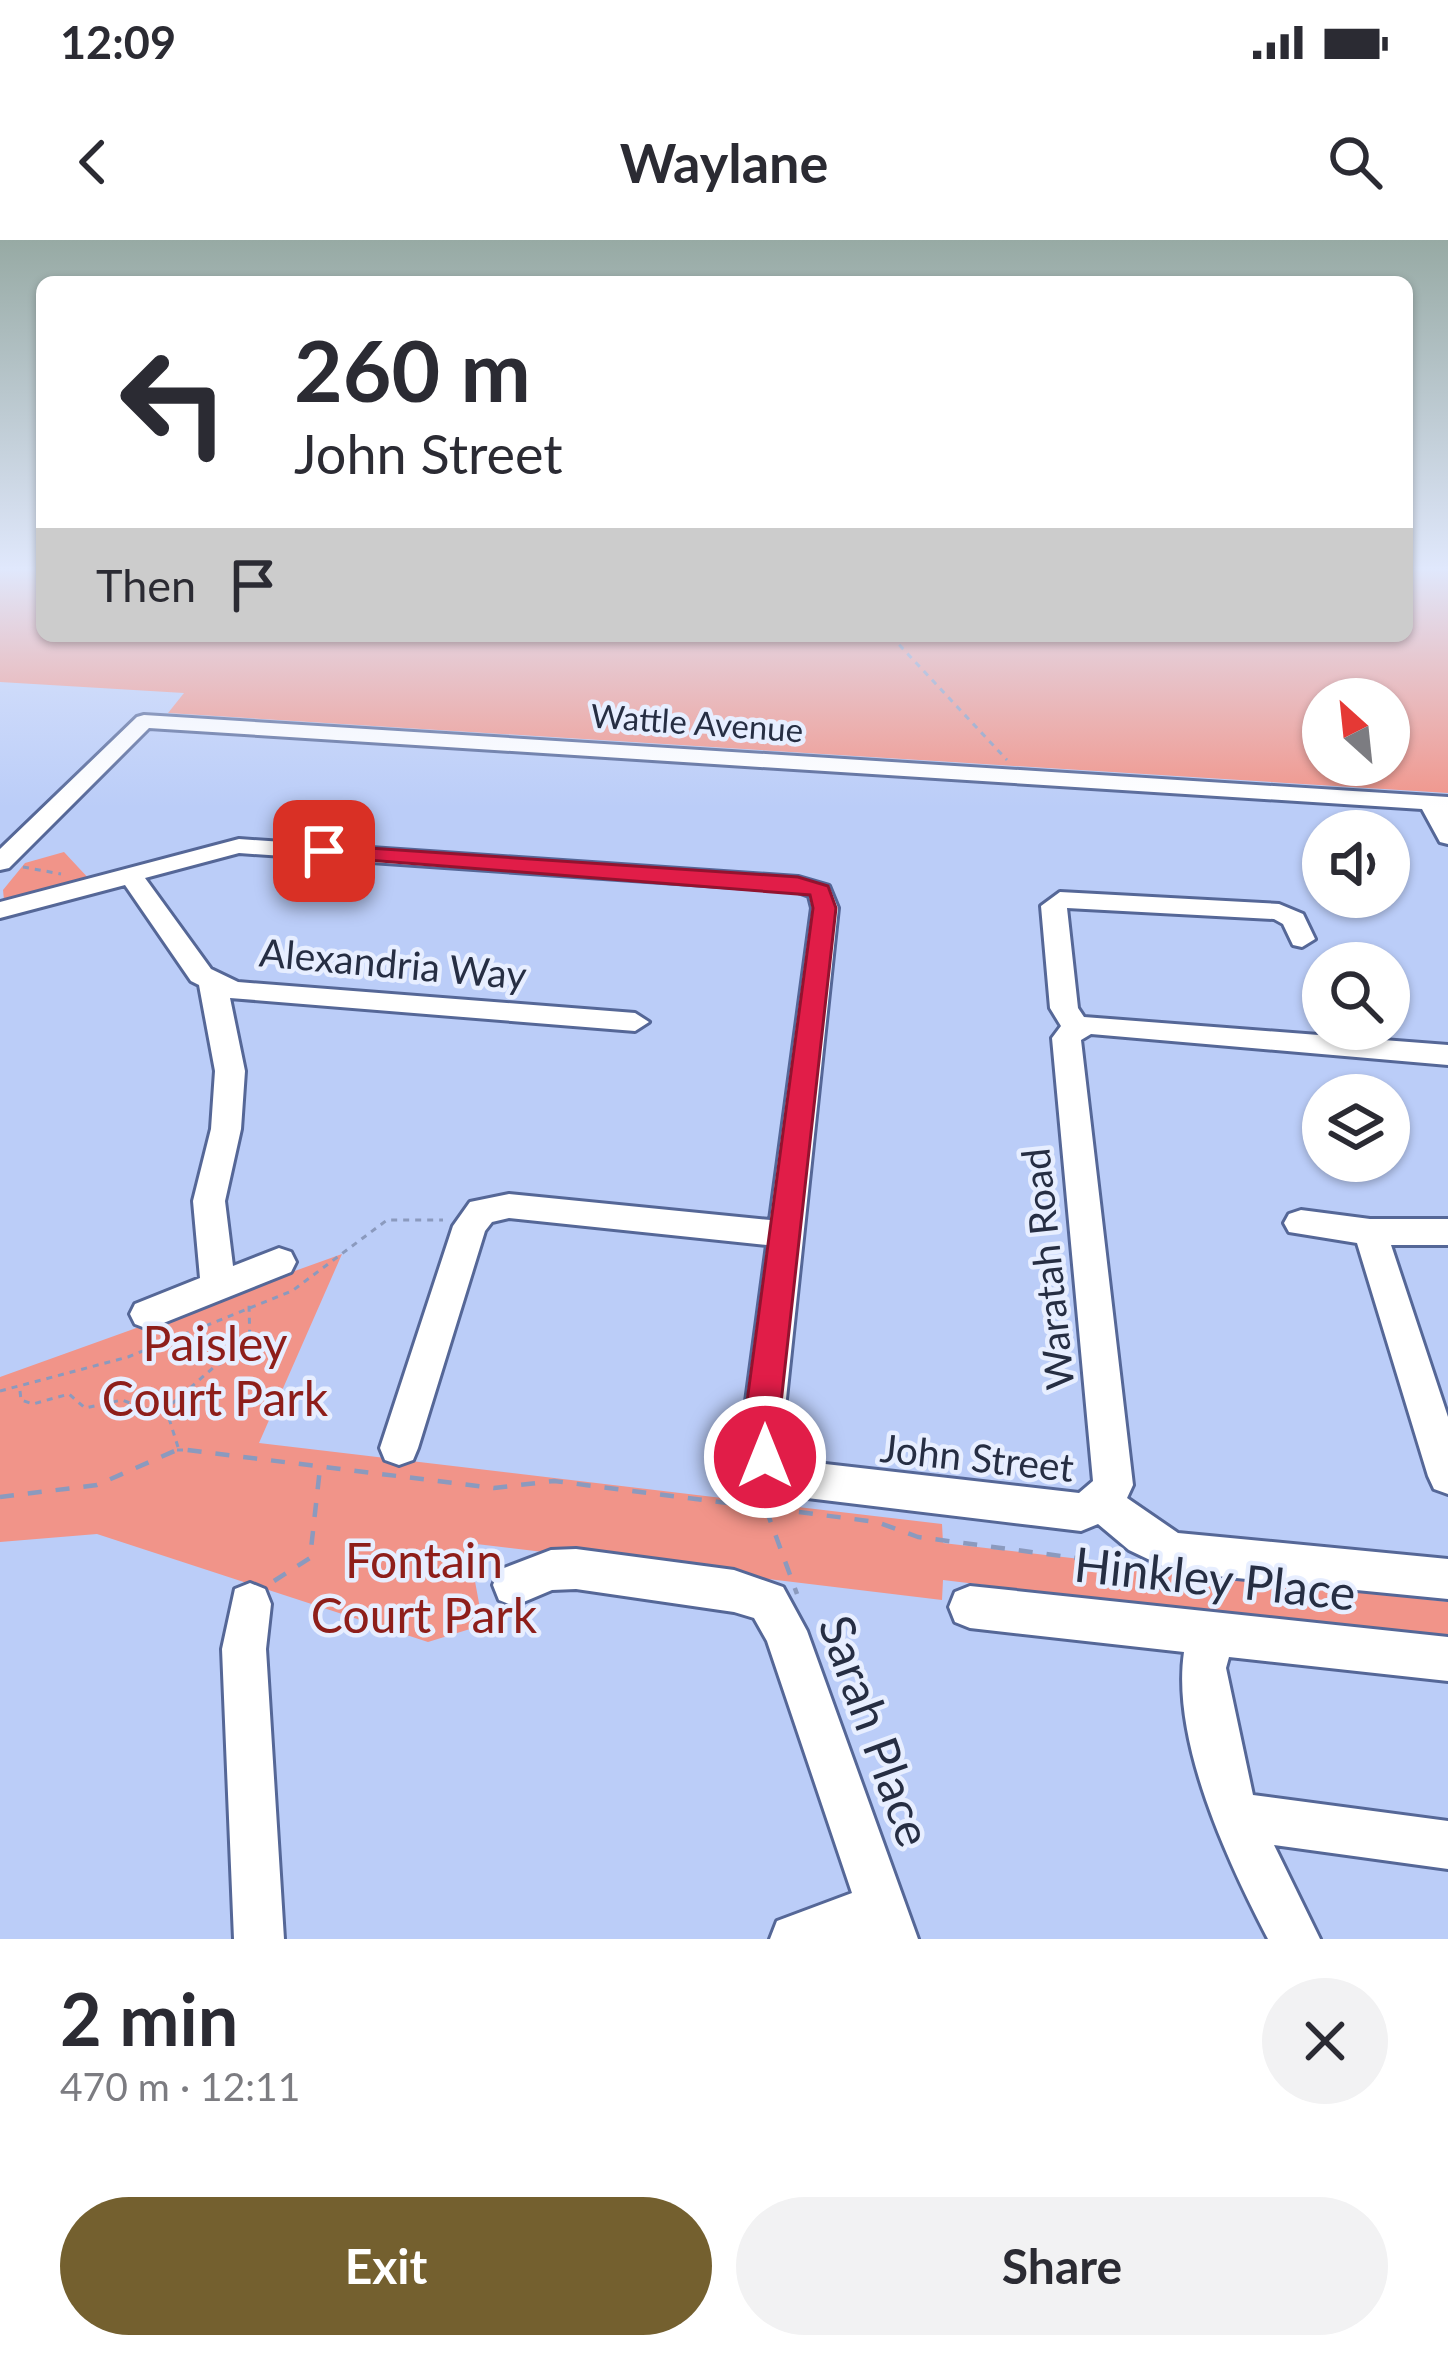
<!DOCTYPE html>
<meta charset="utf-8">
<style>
body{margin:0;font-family:Lato,sans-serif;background:#f2f2f3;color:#2b2b33;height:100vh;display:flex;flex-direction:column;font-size:45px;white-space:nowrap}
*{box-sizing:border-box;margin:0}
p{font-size:39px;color:#7c7c81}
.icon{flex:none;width:66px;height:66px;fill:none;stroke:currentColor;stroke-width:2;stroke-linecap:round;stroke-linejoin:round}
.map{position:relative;height:1699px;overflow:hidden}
.details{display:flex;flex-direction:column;background:#fff;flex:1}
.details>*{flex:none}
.top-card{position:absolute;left:36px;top:36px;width:1377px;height:366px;border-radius:18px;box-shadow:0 3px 9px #0004;background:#fff;color:#2b2b33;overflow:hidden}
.needle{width:78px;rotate:333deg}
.controls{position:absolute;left:1302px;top:438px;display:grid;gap:24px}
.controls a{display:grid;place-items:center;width:108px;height:108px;border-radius:50%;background:#fff;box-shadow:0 3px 9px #0004;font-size:60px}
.pin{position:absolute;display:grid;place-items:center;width:102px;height:102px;color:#fff;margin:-51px;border-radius:24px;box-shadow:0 6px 18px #0006}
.me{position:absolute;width:132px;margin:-66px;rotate:0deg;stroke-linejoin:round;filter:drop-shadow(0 0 9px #0008)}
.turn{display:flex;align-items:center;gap:42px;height:252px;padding:0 60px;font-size:54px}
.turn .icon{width:156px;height:156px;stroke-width:2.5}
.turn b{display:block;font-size:84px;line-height:102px}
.then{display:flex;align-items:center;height:114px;padding:0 60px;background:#0003;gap:24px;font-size:45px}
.round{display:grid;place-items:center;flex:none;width:126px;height:126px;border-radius:63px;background:#f2f2f3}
.summary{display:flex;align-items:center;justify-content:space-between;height:204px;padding:0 60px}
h1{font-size:72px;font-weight:700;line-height:90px}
.action{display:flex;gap:24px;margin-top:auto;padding:24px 60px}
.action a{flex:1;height:138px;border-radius:72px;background:#74602f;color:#fff;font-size:48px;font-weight:700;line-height:138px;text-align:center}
.action a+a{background:#f2f2f3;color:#2b2b33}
.status{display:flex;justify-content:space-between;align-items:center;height:84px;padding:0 60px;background:#fff;direction:ltr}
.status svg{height:33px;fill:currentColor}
header{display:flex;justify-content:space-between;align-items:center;height:156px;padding:0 60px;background:#fff;font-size:54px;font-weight:700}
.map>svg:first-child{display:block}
.green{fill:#f19489;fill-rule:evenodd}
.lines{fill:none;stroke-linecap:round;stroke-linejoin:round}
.minor-casing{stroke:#556797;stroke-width:6}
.path-far1{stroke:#8b9abe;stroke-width:3;stroke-dasharray:6 6;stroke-linecap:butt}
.path{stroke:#8b9abe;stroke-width:4.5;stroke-dasharray:14 14;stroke-linecap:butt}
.minor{fill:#fff;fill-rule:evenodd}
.route{fill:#e11d48;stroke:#92132f;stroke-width:3}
.labels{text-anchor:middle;stroke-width:9;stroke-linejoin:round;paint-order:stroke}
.far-street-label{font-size:33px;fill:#262e43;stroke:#e7eeff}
.street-label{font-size:39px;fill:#262e43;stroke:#e7eeff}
.near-park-label{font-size:48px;fill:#8e1e1a;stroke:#e7eeff}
.near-street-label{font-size:48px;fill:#262e43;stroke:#e7eeff}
</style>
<div class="status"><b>12:09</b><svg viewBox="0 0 49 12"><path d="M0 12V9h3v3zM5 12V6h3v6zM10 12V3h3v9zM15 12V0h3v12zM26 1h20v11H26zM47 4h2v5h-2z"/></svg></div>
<header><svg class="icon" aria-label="back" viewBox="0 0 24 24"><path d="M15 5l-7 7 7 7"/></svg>Waylane<svg class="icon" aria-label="search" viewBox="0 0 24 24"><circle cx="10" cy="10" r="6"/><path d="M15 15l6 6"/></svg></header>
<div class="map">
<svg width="1448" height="1699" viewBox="0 0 1448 1699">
<rect width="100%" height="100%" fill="#bbcdf8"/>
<g class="green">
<path d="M0 330H42V396H1407V330H1448V553L168 473 184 453 0 442ZM1323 459H1389V525H1323Z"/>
<polygon points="64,612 91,641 4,660 3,650 25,623"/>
<polygon points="342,1014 259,1203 942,1284 943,1303 1448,1362 1448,1401 943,1340 942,1360 468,1303 483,1385 428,1402 97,1294 0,1302 0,1137"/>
</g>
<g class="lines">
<defs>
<g id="minor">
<polygon points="144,475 1448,557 1448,604 1440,602 1422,569 149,488 9,628 0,630 0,609 137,477"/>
<polygon points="239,599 798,637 829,646 838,668 781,1206 799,1221 1079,1253 1093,1241 1052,798 1061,786 1050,768 1041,666 1060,652 1279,664 1303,674 1315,699 1302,707 1293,705 1283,684 1274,679 1067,668 1078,768 1084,777 1448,805 1448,825 1091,794 1081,800 1133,1245 1127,1258 1178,1293 1448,1319 1448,1359 1175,1332 1129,1310 1098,1284 1081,1291 799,1257 759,1238 741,1199 767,1005 509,978 492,982 485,991 418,1208 413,1220 399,1225 385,1220 380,1208 453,986 470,962 509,954 770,980 812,668 809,656 795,651 239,613 145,638 211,729 238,742 635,773 649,782 635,791 230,758 245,831 241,889 225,961 233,1026 279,1008 291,1012 296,1022 291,1032 161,1084 148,1089 135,1084 130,1074 135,1064 200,1038 193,961 211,889 215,831 199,745 191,741 125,645 0,678 0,662"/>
<polygon points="1301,970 1370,979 1448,979 1448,1005 1391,1005 1448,1177 1448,1254 1434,1249 1428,1236 1357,1003 1289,992 1284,983 1289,974"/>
<polygon points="576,1309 734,1330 783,1347 807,1391 918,1699 770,1699 777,1681 852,1653 767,1401 754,1378 734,1372 576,1349 552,1350 514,1366 499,1360 493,1345 499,1330 551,1310"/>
<polygon points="250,1343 265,1349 271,1364 266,1409 284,1699 234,1699 222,1409 235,1349"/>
<path d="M970 1346 1448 1397V1441L1229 1417 1226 1428 1253 1555 1448 1581V1629L1274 1605 1320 1699H1268C1228 1622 1171 1501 1184 1412L970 1388 955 1382 949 1367 955 1352Z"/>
</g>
</defs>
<use href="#minor" class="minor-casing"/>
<g class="path-far1">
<polyline points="891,396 1007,520"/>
<polyline points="23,627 61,634"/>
<polyline points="0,1151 128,1117 292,1051 387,980 443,980"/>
<polyline points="20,1151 21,1160 33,1164 69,1154 85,1168 122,1160 146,1169 164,1169"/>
<polyline points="178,1207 166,1169 214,1127 250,1107 249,1063"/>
<polyline points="177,1210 187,1210"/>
</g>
<g class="path">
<polyline points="0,1257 97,1245 179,1209 494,1248 554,1241 877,1282 918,1297 1137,1326"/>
<polyline points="739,1262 734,1245 748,1241"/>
<polyline points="766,1269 797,1354"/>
<polyline points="1159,1336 1160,1357"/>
<polyline points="274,1341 310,1318 320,1228"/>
</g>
<use href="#minor" class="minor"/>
</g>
<linearGradient id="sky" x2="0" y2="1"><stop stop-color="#97aaa4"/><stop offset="0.58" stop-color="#e0e8fc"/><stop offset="1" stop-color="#e0e8fc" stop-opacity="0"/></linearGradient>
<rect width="1448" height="567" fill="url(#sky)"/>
<polygon class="route" points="324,605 798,637 828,646 836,668 777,1199 782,1217 777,1228 765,1233 752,1228 742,1199 813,668 810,655 317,616 313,611"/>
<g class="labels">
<g class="far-street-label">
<text transform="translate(697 483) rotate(4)" y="12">Wattle Avenue</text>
</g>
<g class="street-label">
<text transform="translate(393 724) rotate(5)" y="14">Alexandria Way</text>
<text transform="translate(1048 1029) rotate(-96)" y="14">Waratah Road</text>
<text transform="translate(977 1218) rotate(6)" y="14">John Street</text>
</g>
<g class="near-park-label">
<text x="215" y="1121">Paisley<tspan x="215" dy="55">Court Park</tspan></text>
<text x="424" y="1338">Fontain<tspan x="424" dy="55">Court Park</tspan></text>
</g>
<g class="near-street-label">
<text transform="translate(1215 1339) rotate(6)" y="17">Hinkley Place</text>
<text transform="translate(875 1491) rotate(70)" y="17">Sarah Place</text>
</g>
</g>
</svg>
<div class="controls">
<a><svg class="needle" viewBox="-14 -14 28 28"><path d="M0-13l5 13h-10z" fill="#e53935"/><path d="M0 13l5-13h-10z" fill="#7c7c81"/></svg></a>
<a><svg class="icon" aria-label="sound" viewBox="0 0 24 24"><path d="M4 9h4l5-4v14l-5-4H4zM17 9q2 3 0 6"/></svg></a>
<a><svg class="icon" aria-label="search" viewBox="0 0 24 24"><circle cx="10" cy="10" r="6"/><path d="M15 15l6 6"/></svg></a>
<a><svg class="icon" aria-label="layers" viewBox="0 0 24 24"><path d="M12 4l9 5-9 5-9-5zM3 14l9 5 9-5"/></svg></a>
</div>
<div class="pin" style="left:324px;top:611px;background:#d93025"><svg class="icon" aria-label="arrive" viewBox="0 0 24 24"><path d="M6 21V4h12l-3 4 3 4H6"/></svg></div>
<svg class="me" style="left:765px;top:1217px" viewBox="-20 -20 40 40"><circle r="17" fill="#e11d48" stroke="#fff" stroke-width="3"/><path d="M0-11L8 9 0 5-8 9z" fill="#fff"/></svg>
<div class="top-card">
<div class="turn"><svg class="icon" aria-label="left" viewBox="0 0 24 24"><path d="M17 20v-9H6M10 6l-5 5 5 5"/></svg><div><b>260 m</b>John Street</div></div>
<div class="then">Then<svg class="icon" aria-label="arrive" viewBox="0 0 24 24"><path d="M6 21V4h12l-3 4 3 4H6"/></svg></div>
</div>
</div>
<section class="details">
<div class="summary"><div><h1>2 min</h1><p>470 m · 12:11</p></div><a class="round"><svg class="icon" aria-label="close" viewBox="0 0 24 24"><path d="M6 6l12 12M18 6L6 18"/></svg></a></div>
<div class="action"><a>Exit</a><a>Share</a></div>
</section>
